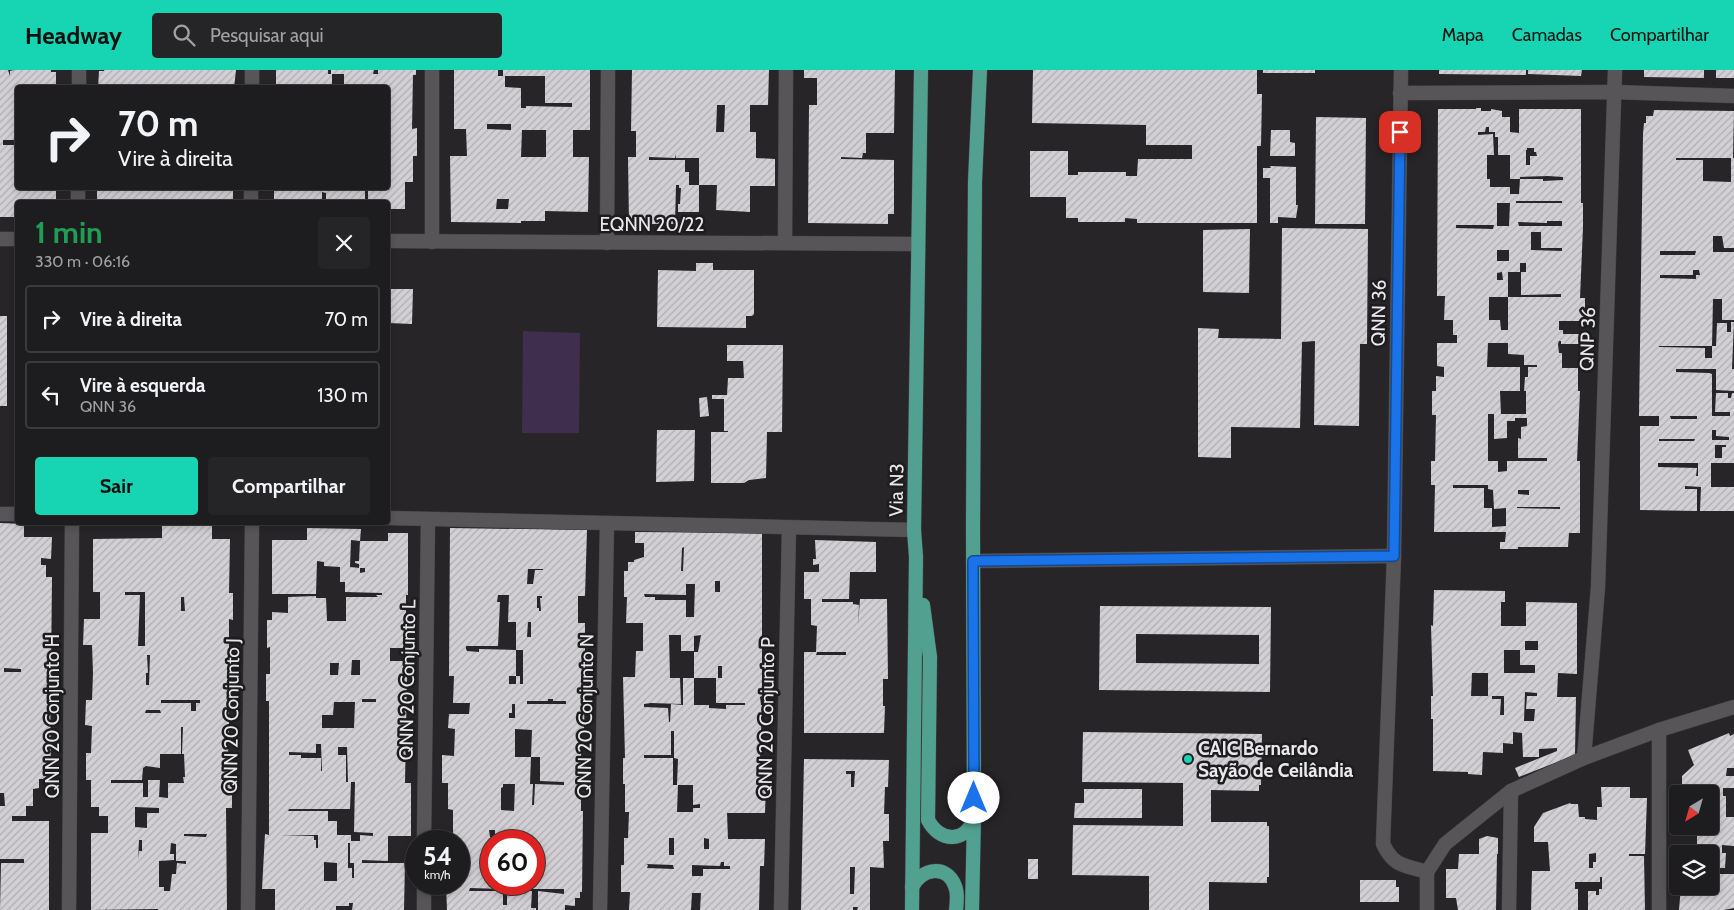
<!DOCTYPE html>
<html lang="pt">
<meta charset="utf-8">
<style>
body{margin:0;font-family:Cabin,sans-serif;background:#252527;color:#f1f3f6;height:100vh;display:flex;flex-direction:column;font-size:19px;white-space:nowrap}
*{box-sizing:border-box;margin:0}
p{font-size:16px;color:#a0a1a4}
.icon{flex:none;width:28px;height:28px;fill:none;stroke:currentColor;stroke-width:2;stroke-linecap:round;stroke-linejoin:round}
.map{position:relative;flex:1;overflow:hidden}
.details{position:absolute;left:15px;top:130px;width:375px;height:325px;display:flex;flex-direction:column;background:#1d1c1e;border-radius:5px;box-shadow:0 2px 8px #0003,0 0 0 1px #3b3a3c}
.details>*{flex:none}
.guide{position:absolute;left:15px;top:15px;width:375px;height:105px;border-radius:5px;box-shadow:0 2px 8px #0003,0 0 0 1px #3b3a3c;background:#1d1c1e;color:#f1f3f6;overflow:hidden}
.needle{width:32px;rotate:217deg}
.buttons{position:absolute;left:1669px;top:715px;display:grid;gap:10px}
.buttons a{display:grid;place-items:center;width:50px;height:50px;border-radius:5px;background:#1d1c1e;box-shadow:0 2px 8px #0003,0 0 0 1px #3b3a3c;font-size:25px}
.speed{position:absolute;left:405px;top:760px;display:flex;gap:10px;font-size:25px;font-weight:700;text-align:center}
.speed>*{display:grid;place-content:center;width:65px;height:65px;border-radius:50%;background:#1d1c1e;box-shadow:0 2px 8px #0003,0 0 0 1px #3b3a3c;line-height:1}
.speed small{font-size:12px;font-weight:400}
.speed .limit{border:8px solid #d22;background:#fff;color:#111}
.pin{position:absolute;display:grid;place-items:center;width:42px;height:42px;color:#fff;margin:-21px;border-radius:10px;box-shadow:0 2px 8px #0006}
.me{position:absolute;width:55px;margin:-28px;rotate:0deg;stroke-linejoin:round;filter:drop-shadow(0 0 4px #0008)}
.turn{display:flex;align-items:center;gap:18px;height:105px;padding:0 20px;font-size:22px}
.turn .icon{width:65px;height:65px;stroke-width:2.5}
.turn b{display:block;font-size:35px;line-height:42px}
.round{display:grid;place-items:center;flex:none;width:52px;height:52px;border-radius:5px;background:#252527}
.headline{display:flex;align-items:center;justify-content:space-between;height:85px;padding:0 20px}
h1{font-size:30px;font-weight:700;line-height:38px;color:#1e9e55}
.primary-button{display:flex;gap:10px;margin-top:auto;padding:10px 20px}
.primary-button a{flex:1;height:58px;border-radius:5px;background:#17d5b2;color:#111;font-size:20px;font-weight:700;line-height:58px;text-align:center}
.primary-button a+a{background:#252527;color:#f1f3f6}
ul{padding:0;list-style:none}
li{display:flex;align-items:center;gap:15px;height:68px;margin:0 10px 8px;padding:0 10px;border:2px solid #3b3a3c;border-radius:5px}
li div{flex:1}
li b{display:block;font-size:19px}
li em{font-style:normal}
header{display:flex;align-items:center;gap:30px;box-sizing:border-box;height:70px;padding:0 25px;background:#17d5b2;color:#111}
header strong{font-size:24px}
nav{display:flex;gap:28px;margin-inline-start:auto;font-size:18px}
.search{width:350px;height:45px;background:#252527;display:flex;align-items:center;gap:12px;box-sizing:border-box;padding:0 18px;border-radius:5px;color:#a0a1a4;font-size:19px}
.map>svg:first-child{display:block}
.grass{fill:#3f2e4d}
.building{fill:url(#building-hatch);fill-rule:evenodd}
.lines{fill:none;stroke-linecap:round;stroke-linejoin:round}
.minor-casing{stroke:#444245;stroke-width:15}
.primary-casing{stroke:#444245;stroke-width:15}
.minor{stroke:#575558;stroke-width:14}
.primary{stroke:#52a190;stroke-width:14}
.route-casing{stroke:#114b97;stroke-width:12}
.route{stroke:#1a73e8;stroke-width:9}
.poi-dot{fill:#17d5b2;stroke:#1d1c1f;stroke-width:2}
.labels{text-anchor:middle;stroke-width:5;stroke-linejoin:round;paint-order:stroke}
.street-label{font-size:19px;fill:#e9e8ea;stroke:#1d1c1f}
.poi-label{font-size:19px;font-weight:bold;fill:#e9e8ea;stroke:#1d1c1f;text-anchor:start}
</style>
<header>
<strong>Headway</strong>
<div class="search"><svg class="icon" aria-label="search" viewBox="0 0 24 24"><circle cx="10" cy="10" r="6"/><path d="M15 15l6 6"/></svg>Pesquisar aqui</div>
<nav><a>Mapa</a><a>Camadas</a><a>Compartilhar</a></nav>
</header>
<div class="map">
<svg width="1734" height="840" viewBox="0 0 1734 840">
<defs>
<pattern id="building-hatch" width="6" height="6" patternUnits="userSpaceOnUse" patternTransform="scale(1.25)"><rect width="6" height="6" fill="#d3d0d5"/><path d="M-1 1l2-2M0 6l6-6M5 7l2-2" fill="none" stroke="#b0aeb1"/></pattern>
</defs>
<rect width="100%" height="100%" fill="#272528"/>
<polygon class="grass" points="523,261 580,263 579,363 522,363"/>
<g class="building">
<path d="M0 0H8L10 6V1L14 0H51V2H56V18H18V118H56V132H18V147H0ZM3 70H14V75H3Z"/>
<polygon points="104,0 236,0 234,18 98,18 99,1 104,1"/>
<polygon points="276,0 328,0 328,4 332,4 332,18 276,18"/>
<polygon points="331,0 374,0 373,4 378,4 378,0 416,0 416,5 413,5 412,59 417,58 417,86 413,86 413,112 405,112 405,139 388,139 388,132 368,132 368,118 388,118 388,18 344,18 344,4 331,4"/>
<path d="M454 0H498V6H503V0H590V60H573V87H589L588 142 545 141V151H521V153L451 152 450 86H467L466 59H454ZM505 6H545V33H572V37L526 36V38H521V18L505 17ZM487 54H511V60L487 59ZM522 60H546V87H521ZM497 129H509L508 139H496Z"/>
<path d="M632 0H769L768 35H750V62H756V88L775 89V116H750V142L716 140 717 115H699V142H678V134H680L681 118H679V115H676L675 154H629L628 87H636V61H631ZM717 35H725L724 62H716ZM675 84 676 88H699V115H689V102H685V90H649V87L675 88Z"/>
<polygon points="804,0 895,0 894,63 866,63 866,83 863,83 862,88 841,87 841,89 894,90 894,144 888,144 888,154 808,153 809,35 817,35 817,8 804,8"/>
<polygon points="1033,0 1257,0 1257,24 1262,24 1261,76 1257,76 1257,153 1137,153 1137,149 1125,148 1125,152 1078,152 1078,148 1066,148 1066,127 1030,127 1030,81 1068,81 1068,105 1078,105 1078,102 1126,102 1126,106 1137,106 1138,89 1192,89 1192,75 1146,75 1146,55 1032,53"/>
<rect x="1263" y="0" width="52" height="3"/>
<polygon points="1439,0 1526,0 1526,5 1439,4"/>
<polygon points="1528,0 1582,0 1581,6 1528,4"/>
<polygon points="1644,0 1704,0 1704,8 1644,7"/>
<rect x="1716" y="0" width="18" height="8"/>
<path d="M1476 38H1481V41H1491V39L1502 41V47H1510V62L1519 63V39H1581V133H1583V157L1580 228H1585V251H1559V260H1563V264H1579V274H1561V271H1559L1558 274 1559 283H1562V298H1578V321H1580L1577 391H1580V463H1569L1568 477H1518V479H1500V472H1505L1506 462H1434L1435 415H1431V391H1435L1436 345H1432V321H1436V306L1444 307V297L1437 296V273H1457V265H1453V250H1444L1445 226H1437L1438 39H1476ZM1486 57H1489V62H1495V67H1498V85H1510V109H1520V107L1548 106 1563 107V110L1543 111V109H1520L1519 124H1510V117H1490V109H1487V85H1494L1493 64 1478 65V62H1485ZM1527 78H1534V82H1536L1537 86H1530V95H1526V80H1527ZM1516 131H1562V133H1516ZM1497 133H1510L1509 156H1497ZM1547 151H1562V156H1519L1518 152 1547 153ZM1456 155H1494L1493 159 1456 158ZM1531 162H1541V178H1562V181L1531 180ZM1497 180H1509V191H1497ZM1520 193H1526V202H1521V225L1561 224V227H1508V260H1501L1500 250H1489V227H1508V202H1520ZM1502 202 1503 210H1497V203ZM1488 273H1508V284L1524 285V295H1537V297H1528V307H1525L1524 321H1526V344H1501L1500 321H1520V297H1487ZM1488 344H1494V369L1507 368V351H1515V348H1527V356L1521 357V369L1518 368V388H1547V391H1507V401L1498 402V391H1488ZM1453 415H1488V419L1493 420 1494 439 1506 438V456L1492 457V438H1484V418H1453ZM1518 420H1529V425L1518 424ZM1517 437H1560V439L1517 438Z"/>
<path d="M1654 40 1734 41 1733 88H1734V178H1724L1722 166H1713V182H1734V250H1722V229H1713L1712 276H1659V277L1705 278V288H1712V276H1716L1717 253H1727V262H1731V252H1734L1732 299H1734V321L1716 320V299H1676V302L1709 303 1712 304V346H1730V342H1715L1716 323H1728V328H1731L1732 323H1734V393H1711V417H1734V441H1700L1701 417 1685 416V419H1697V441L1640 440V356H1659V346H1639L1643 64 1644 53H1646V46H1653ZM1676 88H1731V112L1703 111V90H1676ZM1660 181H1696L1695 185H1660ZM1693 200H1699L1700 205H1696V209L1660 208V205H1693ZM1670 346H1697V349H1671ZM1712 360H1716V366L1729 367V370H1712ZM1659 369H1695L1694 371H1659ZM1715 375H1726V377H1722V388H1715ZM1658 393H1698V406H1696L1697 398 1658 397Z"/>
<polygon points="1316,47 1366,48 1365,154 1315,154"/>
<polygon points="1271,60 1290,60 1290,72 1295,73 1295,86 1270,86"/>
<polygon points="1270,96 1296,97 1296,135 1298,135 1296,148 1278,147 1278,153 1270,153 1270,108 1263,108 1263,98 1271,98"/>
<rect x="97" y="118" width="136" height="14"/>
<polygon points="274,118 365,118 365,130 359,130 359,132 326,132 326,123 322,122 322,129 320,129 320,132 274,132"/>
<polygon points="1282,158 1368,159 1367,274 1360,274 1359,356 1314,355 1315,271 1302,272 1300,358 1231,357 1231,388 1198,387 1198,258 1219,259 1218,268 1281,269"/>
<polygon points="1250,159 1249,223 1203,222 1203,160"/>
<polygon points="696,193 713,193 713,200 754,200 754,244 752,246 746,246 746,258 657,257 658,200 696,201"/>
<polygon points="388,219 413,219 412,254 388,253"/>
<rect x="0" y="246" width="7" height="90"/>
<polygon points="727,275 783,275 782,362 767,362 766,408 749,410 744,413 711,413 711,362 728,362 728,361 724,361 724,329 712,329 712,325 727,325 728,308 744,308 743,291 727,291"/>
<polygon points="707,327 709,346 700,347 699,328"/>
<polygon points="657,360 695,360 694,411 656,412"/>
<path d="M0 453 24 454V467H52L51 489 41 488V495H46V507H52L51 602 50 603 51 709H39V718L33 719V736H26V746H12V751H49V840H0L1 793H24V789H0V736H5L4 723H0ZM4 598 21 599V602H4Z"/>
<path d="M162 455 212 456V469H230L229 523H233V550L229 549V657L227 711H232V738H226L227 840H158V839L91 840V763H108V746H99V737H91V710H86V683H91L92 656 85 655 86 630H92L93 603 92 575H83L84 549H100V522H93V469L162 468ZM125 522H145V576H138L140 525H125ZM181 527H184L185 541H181ZM147 585H150L149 615H146V603H148ZM161 630H200V633H196V641H191V633H161ZM146 640H160L161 643H145ZM181 657H183L182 684H184L185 707H183L184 713H168V728L159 727 160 710H148V727H143V713H111V710H142L143 698 146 696 160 698V684H181ZM135 737 159 738V743H147V758L135 757ZM184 764H207L206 767 184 766ZM139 770H142V781H139L138 790ZM171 773 176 774V791H186V794L177 793 176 804H172L170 821H164V817H159V791L174 790V784H170Z"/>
<path d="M307 458 361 459 360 471H388V463H408V525H406V552H407V578H390V591H404V606L407 605 405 713H411V766H388V791L362 790V793H405L404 840H352L353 833H349V836H336V840H275V819H262L265 764 269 765V631H266V604H270V577L267 578V550H272V542L288 543V527L316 526V528H326L327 551H346V527H378L376 525H382V523L345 522V512H340V497L324 496V492L317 491 316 524H272V470H307ZM351 470 360 471 359 491H355V493L359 494V498H365V502L360 503V498L350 497ZM352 590H360V605H351ZM330 593H339L338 605H330ZM362 629H376V632H362ZM334 632H355L354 658H322V645H333ZM316 674H321L322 701H321V688H301V685H289V682L316 683ZM338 677H347L348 712H346V685H338ZM351 712H355L354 762 373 763V766L360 765V771H351V765H337V751H328V741H288L289 739H350ZM280 765H318V778H316V770H314V766ZM348 773H350V793H354V808H352V798H348ZM324 792 337 793V811H324Z"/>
<path d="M450 458 587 460 585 526H578V553H585V581H588V607H585L584 661H582L581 688V741H583L582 822H580V828H575V836L565 835V840H538V821L564 824V819H523V814H534V771H491V814H502V819L470 818 469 821H503V835H507V821H532L531 838H536V840H447L446 814H459V771H446V766H453V740L448 739V713H442V685L454 686 455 659 448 658 449 644H469L470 633H453L454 606H449ZM528 499H543V500H535L533 514H527ZM498 525H509L508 552H516V580H523V614H520V606H516V580L479 579V582L467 581 466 579V576H498L500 532H497ZM537 526H542V528H540L541 541H539V538H537ZM528 552H531V567H527ZM509 606H516V614H509ZM548 629H553V631H566V634H527V631H548ZM512 634H515V648H509V643H512ZM515 659 532 660 531 687H540V711L564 712V715L535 714 534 735H532L533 714H530L531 687H515ZM503 714H515L514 741 501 740V718L503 717ZM489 760H495V767H490Z"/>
<path d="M635 462 762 463V626L760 627 761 635H762L760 689 761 716H766L765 743H727L728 769H765L764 796H760L759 840H700L701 823H692L691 840H629L630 822H621V795H624V768H628L629 742H625V714H623V688H625L623 607H635L636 581H643V553H626L627 527H624V501H628V492H634V490L644 487V473H635ZM684 477 683 501H681L682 478ZM715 511H720V522H715ZM686 514H695L694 547H686V530H655V527H645L644 524 686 525ZM669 565H681V581H694V566L701 565 698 582H694V608H718V596H722V608H716V633H745V635H726V639L709 638V635H694V608H683V635L671 634 670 652H669L668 638 644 637V634L651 633 681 634 680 608H670ZM671 661H674V688L678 689 677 715H693V735L700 734V738H693V742H677L678 715H673V688H644V685H671ZM669 768H674V785H669ZM704 768 709 769V779H704ZM721 792H724V796H730V799H703V806H692V795L720 796ZM646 794 673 795 674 799 647 798 648 795Z"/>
<polygon points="815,470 876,472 876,502 850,502 849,529 822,529 822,532 853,532 853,534 859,535 858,556 860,529 887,529 888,609 883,609 883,636 885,636 884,663 804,663 804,582 817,582 816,585 846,585 846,582 816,582 817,556 811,555 811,529 804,529 804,502 819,502 819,494 813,495 813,489 816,489"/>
<path d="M1434 520 1505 521V532H1501V556H1526V532L1577 533V604L1558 603 1557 627H1576L1575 685 1519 707 1515 698 1557 681V678L1539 679V687H1523L1522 663 1513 662V674L1503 673V683L1483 682 1482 705 1468 704V702L1433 701V649H1431V626H1433L1431 555 1433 556ZM1525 571H1538V580H1525ZM1504 580H1520V595H1535V603H1504ZM1472 603H1488V626H1471ZM1525 622 1537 623V626H1527L1526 639H1535L1534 651H1524ZM1492 626H1504V645H1500L1501 629H1492Z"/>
<path d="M1100 536 1271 537 1270 622 1099 620ZM1136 564 1259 565V594L1136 593Z"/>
<polygon points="1083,662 1262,664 1261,715 1259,715 1259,721 1211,720 1211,752 1267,752 1267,756 1269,756 1269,807 1267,807 1267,813 1209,812 1209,840 1149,840 1149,806 1072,805 1073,755 1183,756 1183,713 1082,712"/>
<polygon points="1729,663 1730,666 1734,664 1734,698 1727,698 1726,706 1734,706 1734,718 1723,718 1723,726 1726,726 1726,747 1734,747 1734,776 1722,775 1722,783 1726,783 1725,798 1710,798 1710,784 1679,784 1679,775 1697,775 1697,756 1710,756 1710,724 1682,724 1682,706 1694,695 1688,680"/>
<path d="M804 689 889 690 888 717H885L884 744H889V771H883L884 798 870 797V840H857L858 837H853V840H801ZM846 701H855L854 717H851V704H846ZM850 797H855L854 824H850Z"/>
<path d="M1601 717H1630V728H1647L1645 784H1629V786H1644L1645 840H1588V821H1596V825H1599V819H1602V807H1600V812H1575V819H1578V840H1531L1532 801H1550L1548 772H1534V757L1543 743 1570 733 1571 734H1578L1579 747H1585V749L1597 750V737H1602ZM1596 783V792H1593V798H1589V784Z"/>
<polygon points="1084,719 1142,719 1142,748 1074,748 1075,733 1084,733"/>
<polygon points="1487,766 1498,768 1498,784 1497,784 1496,840 1458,840 1456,828 1446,828 1446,799 1458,799 1459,784 1479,784 1479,769"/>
<rect x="1028" y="789" width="10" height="20"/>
<polygon points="1710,804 1734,804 1734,838 1724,840 1679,840 1681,816 1710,816"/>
<polygon points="1360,810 1396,810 1396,817 1399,817 1399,832 1360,832"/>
</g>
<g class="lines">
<defs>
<g id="minor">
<path d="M1401 0 1394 486 1383 774C1394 797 1404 795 1427 802"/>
<polyline points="79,18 79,0"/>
<polyline points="252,18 252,0"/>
<polyline points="1400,23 1614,22 1734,26"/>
<polyline points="78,132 78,118"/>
<polyline points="251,132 251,118"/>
<polyline points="0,169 18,169"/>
<polyline points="388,171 917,174"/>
<polyline points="432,172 432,0"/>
<polyline points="607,173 608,0"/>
<polyline points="785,173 786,0"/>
<polyline points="0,444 18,444"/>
<polyline points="388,448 914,460"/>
<polyline points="973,491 1394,486"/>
<polyline points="1659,660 1659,840"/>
<polyline points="1584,688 1598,517 1615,0"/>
<polyline points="424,771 428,449"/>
<polyline points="1427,802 1445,774 1511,721 1584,688 1659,660 1734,637"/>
<polyline points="69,840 72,452"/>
<polyline points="248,840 252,452"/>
<polyline points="424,840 424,814"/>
<polyline points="600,840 607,453"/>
<polyline points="781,840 789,458"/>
<polyline points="1427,840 1427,802"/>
<polyline points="1509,840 1511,721"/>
</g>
<g id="primary">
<path d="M923 535 930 587 928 750C940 773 966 773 974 748"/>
<path d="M912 817C922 798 947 794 955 816 958 823 957 832 956 840"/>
<polyline points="912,840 916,487 914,460 921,0"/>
<polyline points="972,840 974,747 973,458 975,112 980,0"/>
</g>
</defs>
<use href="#minor" class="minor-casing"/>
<use href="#primary" class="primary-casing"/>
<use href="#minor" class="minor"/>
<use href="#primary" class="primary"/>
</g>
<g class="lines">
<defs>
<polyline id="route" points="974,728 973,491 1394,486 1400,62"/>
</defs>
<use href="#route" class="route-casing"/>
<use href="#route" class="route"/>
</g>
<circle class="poi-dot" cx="1188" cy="689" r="5"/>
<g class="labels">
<g class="street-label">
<text x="652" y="161">EQNN 20/22</text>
<text transform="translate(1378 243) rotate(-89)" y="7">QNN 36</text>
<text transform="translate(1587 269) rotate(-88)" y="7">QNP 36</text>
<text transform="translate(896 420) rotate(-89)" y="7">Via N3</text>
<text transform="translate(407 610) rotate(-89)" y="7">QNN 20 Conjunto L</text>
<text transform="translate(52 646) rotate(-90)" y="7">QNN 20 Conjunto H</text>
<text transform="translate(231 646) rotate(-89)" y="7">QNN 20 Conjunto J</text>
<text transform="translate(585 646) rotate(-89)" y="7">QNN 20 Conjunto N</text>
<text transform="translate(766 648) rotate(-89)" y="7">QNN 20 Conjunto P</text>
</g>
<g class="poi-label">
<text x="1198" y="685">CAIC Bernardo<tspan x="1198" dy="22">Sayão de Ceilândia</tspan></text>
</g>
</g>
</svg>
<div class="buttons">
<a><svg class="needle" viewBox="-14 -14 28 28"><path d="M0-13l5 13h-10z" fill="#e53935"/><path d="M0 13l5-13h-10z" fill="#a0a1a4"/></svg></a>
<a><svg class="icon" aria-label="layers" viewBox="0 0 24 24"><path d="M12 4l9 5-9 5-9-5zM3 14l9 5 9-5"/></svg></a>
</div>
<div class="speed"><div>54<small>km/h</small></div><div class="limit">60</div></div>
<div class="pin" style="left:1400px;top:62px;background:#d93025"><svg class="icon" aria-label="arrive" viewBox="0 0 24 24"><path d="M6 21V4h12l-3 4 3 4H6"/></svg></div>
<svg class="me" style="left:974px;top:728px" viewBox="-20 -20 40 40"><circle r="19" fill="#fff"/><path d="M0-13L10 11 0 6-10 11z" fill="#1a73e8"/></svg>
<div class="guide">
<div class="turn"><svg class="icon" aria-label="right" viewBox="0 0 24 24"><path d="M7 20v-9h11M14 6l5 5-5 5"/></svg><div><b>70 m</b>Vire à direita</div></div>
</div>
<section class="details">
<div class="headline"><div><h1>1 min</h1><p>330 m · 06:16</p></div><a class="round"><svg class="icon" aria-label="close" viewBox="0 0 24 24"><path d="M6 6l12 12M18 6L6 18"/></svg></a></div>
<ul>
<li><svg class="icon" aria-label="right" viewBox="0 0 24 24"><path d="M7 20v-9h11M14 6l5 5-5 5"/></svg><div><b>Vire à direita</b></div><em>70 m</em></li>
<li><svg class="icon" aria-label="left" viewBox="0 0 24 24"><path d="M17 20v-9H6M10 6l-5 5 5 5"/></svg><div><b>Vire à esquerda</b><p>QNN 36</p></div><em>130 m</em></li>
</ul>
<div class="primary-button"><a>Sair</a><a>Compartilhar</a></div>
</section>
</div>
